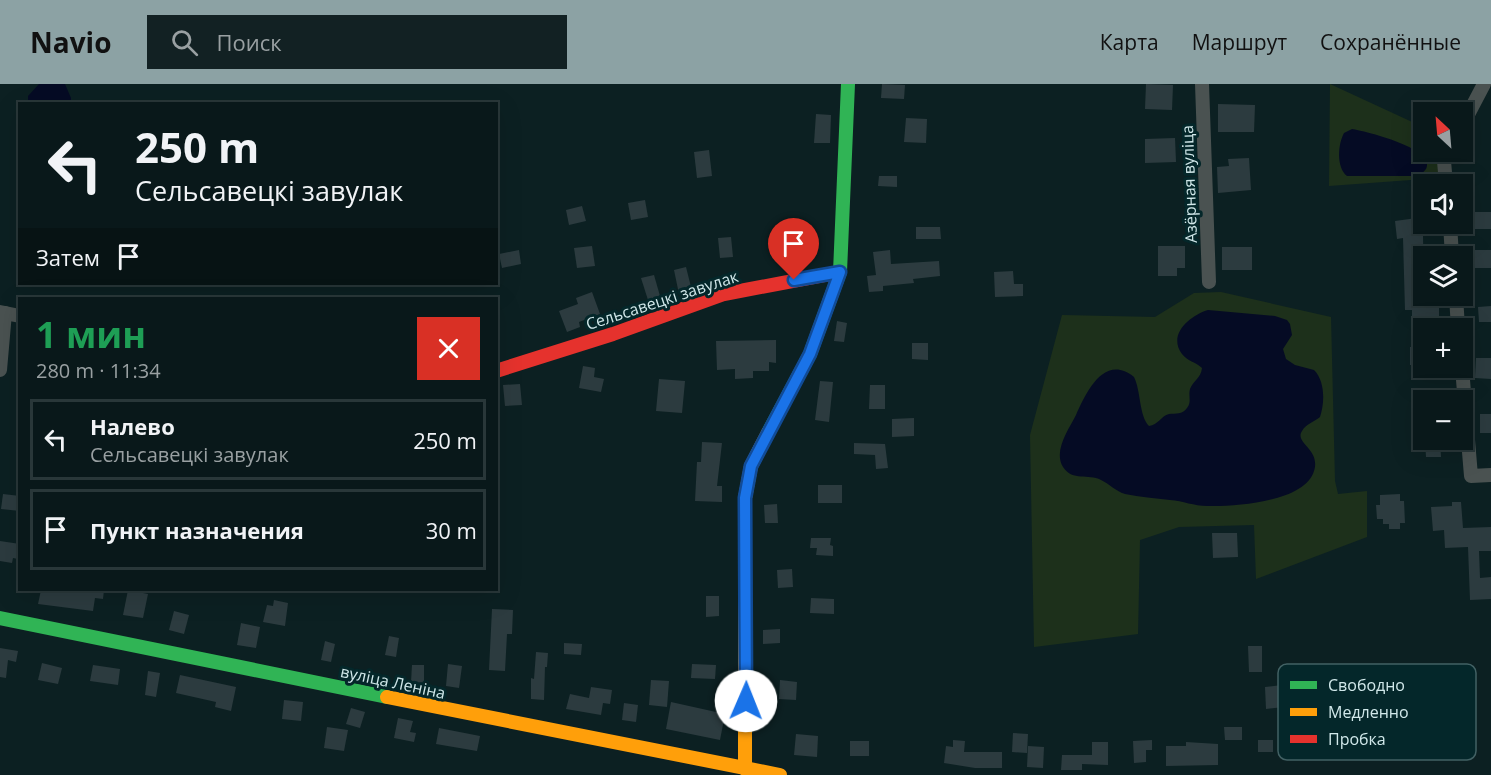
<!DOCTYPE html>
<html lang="ru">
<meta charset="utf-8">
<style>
body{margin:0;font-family:"Open Sans",sans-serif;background:#122123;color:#f1f3f6;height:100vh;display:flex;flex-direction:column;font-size:22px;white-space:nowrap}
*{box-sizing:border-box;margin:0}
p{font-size:20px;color:#99a0a2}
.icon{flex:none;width:33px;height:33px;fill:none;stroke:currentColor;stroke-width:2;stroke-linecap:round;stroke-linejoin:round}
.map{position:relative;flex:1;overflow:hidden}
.details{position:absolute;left:18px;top:213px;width:480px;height:294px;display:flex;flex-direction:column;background:#09181a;border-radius:0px;box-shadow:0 6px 24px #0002,0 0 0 2px #293739}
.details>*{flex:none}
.top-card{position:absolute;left:18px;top:18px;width:480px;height:183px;border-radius:0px;box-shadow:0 6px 24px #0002,0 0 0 2px #293739;background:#09181a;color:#f1f3f6;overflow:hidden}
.needle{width:39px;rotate:334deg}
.controls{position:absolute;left:1413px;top:18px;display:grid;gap:12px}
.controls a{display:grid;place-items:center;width:60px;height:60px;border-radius:0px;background:#09181a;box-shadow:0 6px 24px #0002,0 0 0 2px #293739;font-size:30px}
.pin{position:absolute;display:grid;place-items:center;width:51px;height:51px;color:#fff;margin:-62px -26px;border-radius:50% 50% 50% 0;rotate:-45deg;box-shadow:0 0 6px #0007}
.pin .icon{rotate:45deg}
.me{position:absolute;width:66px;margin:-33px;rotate:1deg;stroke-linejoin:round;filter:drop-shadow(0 0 4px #0008)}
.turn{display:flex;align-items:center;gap:21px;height:126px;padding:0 18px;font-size:27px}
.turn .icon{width:78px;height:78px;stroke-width:2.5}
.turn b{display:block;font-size:42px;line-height:51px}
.then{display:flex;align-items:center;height:57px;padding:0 18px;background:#0003;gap:12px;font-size:22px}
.round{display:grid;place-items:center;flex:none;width:63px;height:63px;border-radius:0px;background:#122123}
.overview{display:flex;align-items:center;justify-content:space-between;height:102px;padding:0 18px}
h1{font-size:36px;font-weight:700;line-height:45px;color:#1e9e55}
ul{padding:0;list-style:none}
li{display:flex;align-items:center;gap:18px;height:81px;margin:0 12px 9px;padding:0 6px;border:3px solid #293739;border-radius:0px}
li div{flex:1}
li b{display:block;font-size:22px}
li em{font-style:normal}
header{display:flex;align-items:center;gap:36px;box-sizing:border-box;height:84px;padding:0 30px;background:#8ca2a4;color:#111}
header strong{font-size:28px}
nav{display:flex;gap:33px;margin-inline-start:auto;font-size:21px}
.search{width:420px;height:54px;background:#122123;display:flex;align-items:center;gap:15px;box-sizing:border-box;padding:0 21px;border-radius:0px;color:#99a0a2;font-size:22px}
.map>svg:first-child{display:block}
.green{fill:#1d301b}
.water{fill:#050b24}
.building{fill:#2c3b3f}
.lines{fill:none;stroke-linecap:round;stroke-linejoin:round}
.street{stroke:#4a5251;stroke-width:14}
.fast{stroke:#30b455;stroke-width:14}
.slow{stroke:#ff9f0a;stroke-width:14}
.jam{stroke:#e5322d;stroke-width:14}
.route-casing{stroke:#114b97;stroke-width:15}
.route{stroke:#1a73e8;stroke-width:10}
.labels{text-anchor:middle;stroke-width:6;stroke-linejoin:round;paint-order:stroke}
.street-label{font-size:16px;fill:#d1e8ea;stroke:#04272a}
.key{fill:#04272a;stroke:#426164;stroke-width:1.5}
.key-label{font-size:16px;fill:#d1e8ea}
</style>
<header>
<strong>Navio</strong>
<div class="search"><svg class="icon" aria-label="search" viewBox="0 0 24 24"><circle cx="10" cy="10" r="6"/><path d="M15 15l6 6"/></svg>Поиск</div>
<nav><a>Карта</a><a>Маршрут</a><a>Сохранённые</a></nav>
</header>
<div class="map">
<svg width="1491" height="691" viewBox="0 0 1491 691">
<rect width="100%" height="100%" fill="#0c2022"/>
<g class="green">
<polygon points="1330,0 1423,43 1424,68 1440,68 1438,94 1329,102"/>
<polygon points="1221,208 1331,233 1335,397 1338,410 1367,407 1367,453 1256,495 1254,441 1179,443 1140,456 1138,550 1034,563 1030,351 1062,231 1155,233 1194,209"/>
</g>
<g class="water">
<polygon points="39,0 65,0 71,14 71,19 28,19 28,12"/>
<path d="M1352 45C1366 47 1426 63 1427 79 1428 87 1421 90 1415 92H1347C1336 83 1338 60 1344 49Z"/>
<path d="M1208 226 1275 232 1287 236 1290 240 1292 251 1283 265 1286 275 1295 281 1314 286C1325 297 1325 318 1320 333 1314 338 1306 340 1302 347 1294 359 1321 365 1314 387 1305 418 1234 423 1207 422 1194 422 1183 417 1170 416 1155 414 1140 413 1125 410 1115 407 1110 400 1101 396 1088 389 1073 398 1063 383 1053 367 1069 345 1076 331 1086 309 1104 269 1134 293 1141 307 1139 332 1149 342 1158 341 1161 332 1169 330 1176 329 1182 331 1187 324 1192 318 1188 312 1190 305 1193 297 1201 294 1202 284 1196 278 1187 277 1182 270 1167 250 1191 231 1208 226Z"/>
</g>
<g class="building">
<polygon points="882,0 905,1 904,15 881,14"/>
<polygon points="1146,0 1173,1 1172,26 1145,25"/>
<polygon points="1218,20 1255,21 1254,48 1218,48"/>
<polygon points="816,30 831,31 830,59 814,59"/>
<polygon points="906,34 927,35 926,59 904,58"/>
<polygon points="1175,54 1176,78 1145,79 1145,55"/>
<polygon points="709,66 712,92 697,94 694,68"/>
<polygon points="1249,74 1251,106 1218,109 1217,83 1229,82 1228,75"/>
<polygon points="879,92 897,92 897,103 878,102"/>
<polygon points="645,116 648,133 631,136 628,119"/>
<polygon points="582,122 586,137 569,141 566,126"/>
<rect x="1474" y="128" width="17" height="17"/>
<polygon points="1424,133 1424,140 1431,140 1432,150 1423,151 1424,213 1427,213 1427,222 1439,222 1439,241 1412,241 1412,226 1405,226 1403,154 1397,155 1395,137"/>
<polygon points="916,143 940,143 941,155 916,155"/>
<polygon points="791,149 793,171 780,172 778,150"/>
<polygon points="731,153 733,173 720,174 718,154"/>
<polygon points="592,162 595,182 577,184 574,164"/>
<polygon points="1158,162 1185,162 1185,184 1177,184 1177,192 1158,192"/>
<rect x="1222" y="163" width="30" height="23"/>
<polygon points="519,166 521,180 502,184 499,170"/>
<polygon points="890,166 891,180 939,177 940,192 913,195 914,199 883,202 883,207 869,208 867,192 876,191 873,168"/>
<rect x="1473" y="166" width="18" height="18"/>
<polygon points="686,183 692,207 679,210 674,186"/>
<polygon points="1013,187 1014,200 1023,200 1023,212 995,213 994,188"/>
<polygon points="654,191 660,212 648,216 641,194"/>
<polygon points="592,208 600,230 579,238 580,243 567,248 559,227 578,220 576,214"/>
<polygon points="1491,222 1491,238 1479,238 1478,223"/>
<polygon points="837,237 847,239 844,258 834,257"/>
<polygon points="776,256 776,279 769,278 769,287 753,287 753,294 735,295 735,285 717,286 716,257"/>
<polygon points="912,259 928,259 928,276 912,275"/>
<rect x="1410" y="263" width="14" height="18"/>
<polygon points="1476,274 1491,274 1491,295 1475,294"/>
<polygon points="583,282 595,284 594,293 604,295 601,308 579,304"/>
<polygon points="659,295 685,297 682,329 656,327"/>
<polygon points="820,297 833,298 829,338 815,336"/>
<polygon points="520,300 522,321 505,322 503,301"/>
<polygon points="870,301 885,301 885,325 869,325"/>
<rect x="1411" y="308" width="13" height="16"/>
<rect x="1480" y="330" width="11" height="19"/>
<polygon points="914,334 914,352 892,353 892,335"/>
<polygon points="1425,356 1440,356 1441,373 1426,373"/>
<polygon points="702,358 722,359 717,402 722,402 722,418 695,417 697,378 701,378"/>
<polygon points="854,359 885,360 888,384 876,385 875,371 854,370"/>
<rect x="818" y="401" width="24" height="18"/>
<polygon points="3,410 20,412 20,427 1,425"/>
<polygon points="1400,410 1400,417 1404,417 1405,439 1400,439 1400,445 1389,445 1389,440 1383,440 1383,435 1377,435 1376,421 1380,421 1380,411"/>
<polygon points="1452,418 1461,418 1463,444 1491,443 1491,467 1479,467 1480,494 1491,493 1491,515 1470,516 1468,463 1445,464 1444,446 1433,447 1431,423 1452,422"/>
<polygon points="777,420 778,439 765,439 764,421"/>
<polygon points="1212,449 1237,449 1238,473 1213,474"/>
<polygon points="811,454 831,454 830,461 833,462 833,472 816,471 817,464 810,464"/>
<polygon points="0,457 20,460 18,475 13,474 12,479 0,477"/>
<polygon points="792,485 793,503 778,504 777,486"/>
<polygon points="41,506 104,506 103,515 95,514 93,527 38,520"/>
<polygon points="128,506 148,510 143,534 123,531"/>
<polygon points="706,512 719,512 719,532 706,533"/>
<polygon points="811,514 834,515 834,530 810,529"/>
<polygon points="274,516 288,519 285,542 263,538 267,521 273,522"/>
<polygon points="492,525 513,526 512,550 507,550 505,587 489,586"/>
<polygon points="174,527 189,531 184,550 169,546"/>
<polygon points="241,539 260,543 256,564 237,561"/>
<polygon points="780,545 780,559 763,560 763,546"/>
<polygon points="389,552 399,554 396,573 385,571"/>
<polygon points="325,557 335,560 331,578 321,576"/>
<polygon points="564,559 582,560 581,571 564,570"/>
<polygon points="1248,562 1262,562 1262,588 1249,588"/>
<polygon points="0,564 18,567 16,578 8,576 6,594 0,593"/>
<polygon points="536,568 548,569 547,583 545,583 544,616 531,615 531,594 534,595"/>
<polygon points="42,579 62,584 58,600 38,596"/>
<polygon points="448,580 462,582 459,604 446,602"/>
<polygon points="692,580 716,581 715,595 691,594"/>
<polygon points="93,581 120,585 118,601 90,597"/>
<polygon points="412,581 424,581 424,599 411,598"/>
<polygon points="148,587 160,589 156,613 145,611"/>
<polygon points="180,591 236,603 231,627 215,623 216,618 176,609"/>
<polygon points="651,596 669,597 667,623 649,621"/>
<polygon points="780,596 797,598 796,616 779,615"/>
<polygon points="1282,601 1284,623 1266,625 1265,603"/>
<polygon points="591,603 612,606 610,620 603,619 601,631 566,625 570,610 589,614"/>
<polygon points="284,616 303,618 301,637 282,635"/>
<polygon points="671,618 725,630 720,656 666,645"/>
<polygon points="624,619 638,621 636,638 622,636"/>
<polygon points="351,624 365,628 360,644 346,640"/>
<polygon points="398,634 413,637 410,648 416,649 414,658 394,654"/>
<polygon points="327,643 348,646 344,667 324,664"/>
<polygon points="1224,643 1242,643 1242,656 1225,656"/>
<polygon points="439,644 480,652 477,667 436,660"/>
<polygon points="1013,649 1028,650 1027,669 1012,668"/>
<polygon points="796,650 818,652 817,673 794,671"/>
<polygon points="953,656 965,657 964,668 1002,668 1002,684 975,684 944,679 946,662 953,663"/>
<polygon points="1152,656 1152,666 1146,666 1146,678 1134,679 1133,657"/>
<rect x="1258" y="656" width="15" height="12"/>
<rect x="850" y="657" width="19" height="15"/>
<polygon points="1092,658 1108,658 1108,681 1082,680 1082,686 1061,686 1062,671 1092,671"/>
<polygon points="1186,658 1218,660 1218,681 1166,682 1166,662 1186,662"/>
<polygon points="1028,662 1044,663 1043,684 1027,683"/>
</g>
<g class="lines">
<g class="street">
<polyline points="1202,0 1209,198"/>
<polyline points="1462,42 1484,0"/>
<polyline points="1446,100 1444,77 1449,68"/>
<polyline points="1450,140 1452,172"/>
<polyline points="1456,212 1458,244"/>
<polyline points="0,228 20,232"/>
<polyline points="1462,284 1471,392 1491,391"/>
<polyline points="0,286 5,229"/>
</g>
<g class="fast">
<polyline points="768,349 810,270 840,188 848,0"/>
<polyline points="0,534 387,613"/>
</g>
<g class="slow">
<polyline points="387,613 780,691"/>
<polyline points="745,685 745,414 751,382 768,349"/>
</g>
<polyline class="jam" points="496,287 613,250 724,210 840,188"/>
</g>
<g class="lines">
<defs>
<polyline id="route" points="746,617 745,414 751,382 810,270 840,188 794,196"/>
</defs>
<use href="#route" class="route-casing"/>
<use href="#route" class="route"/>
</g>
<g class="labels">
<g class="street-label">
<text transform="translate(1189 100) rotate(-92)" y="6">Азёрная вуліца</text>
<text transform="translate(662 216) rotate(-18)" y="6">Сельсавецкі завулак</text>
<text transform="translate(393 598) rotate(12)" y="6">вуліца Леніна</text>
</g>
</g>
<rect x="1278" y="580" width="198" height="96" rx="9" class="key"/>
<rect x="1290" y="597" width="27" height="8" fill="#30b455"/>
<rect x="1290" y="624" width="27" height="8" fill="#ff9f0a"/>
<rect x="1290" y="651" width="27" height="8" fill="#e5322d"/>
<g class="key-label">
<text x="1328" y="607">Свободно</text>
<text x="1328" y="634">Медленно</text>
<text x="1328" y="661">Пробка</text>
</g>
</svg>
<div class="controls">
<a><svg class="needle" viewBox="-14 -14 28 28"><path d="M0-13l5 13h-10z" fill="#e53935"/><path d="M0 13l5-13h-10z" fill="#99a0a2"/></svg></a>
<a><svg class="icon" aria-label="sound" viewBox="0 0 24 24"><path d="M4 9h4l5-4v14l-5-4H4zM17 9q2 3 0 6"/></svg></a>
<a><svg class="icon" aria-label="layers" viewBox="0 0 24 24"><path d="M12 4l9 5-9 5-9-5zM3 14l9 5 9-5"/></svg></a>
<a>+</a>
<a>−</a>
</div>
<div class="pin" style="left:794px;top:196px;background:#d93025"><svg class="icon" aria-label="arrive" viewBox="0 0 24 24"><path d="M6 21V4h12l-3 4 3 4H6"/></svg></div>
<svg class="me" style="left:746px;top:617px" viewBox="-20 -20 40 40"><circle r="19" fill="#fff"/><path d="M0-13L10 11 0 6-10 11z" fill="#1a73e8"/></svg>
<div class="top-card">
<div class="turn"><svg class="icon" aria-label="left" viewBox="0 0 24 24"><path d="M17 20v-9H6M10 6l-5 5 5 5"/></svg><div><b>250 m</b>Сельсавецкі завулак</div></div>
<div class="then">Затем<svg class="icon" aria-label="arrive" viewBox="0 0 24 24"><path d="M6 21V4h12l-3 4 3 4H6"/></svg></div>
</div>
<section class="details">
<div class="overview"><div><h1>1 мин</h1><p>280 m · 11:34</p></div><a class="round" style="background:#d93025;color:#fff"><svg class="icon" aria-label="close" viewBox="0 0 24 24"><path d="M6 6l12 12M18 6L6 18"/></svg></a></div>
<ul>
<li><svg class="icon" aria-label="left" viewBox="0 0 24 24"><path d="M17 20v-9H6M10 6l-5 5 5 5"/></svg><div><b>Налево</b><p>Сельсавецкі завулак</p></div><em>250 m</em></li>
<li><svg class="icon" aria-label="arrive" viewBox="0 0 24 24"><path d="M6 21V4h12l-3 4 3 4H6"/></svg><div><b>Пункт назначения</b></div><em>30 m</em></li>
</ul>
</section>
</div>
